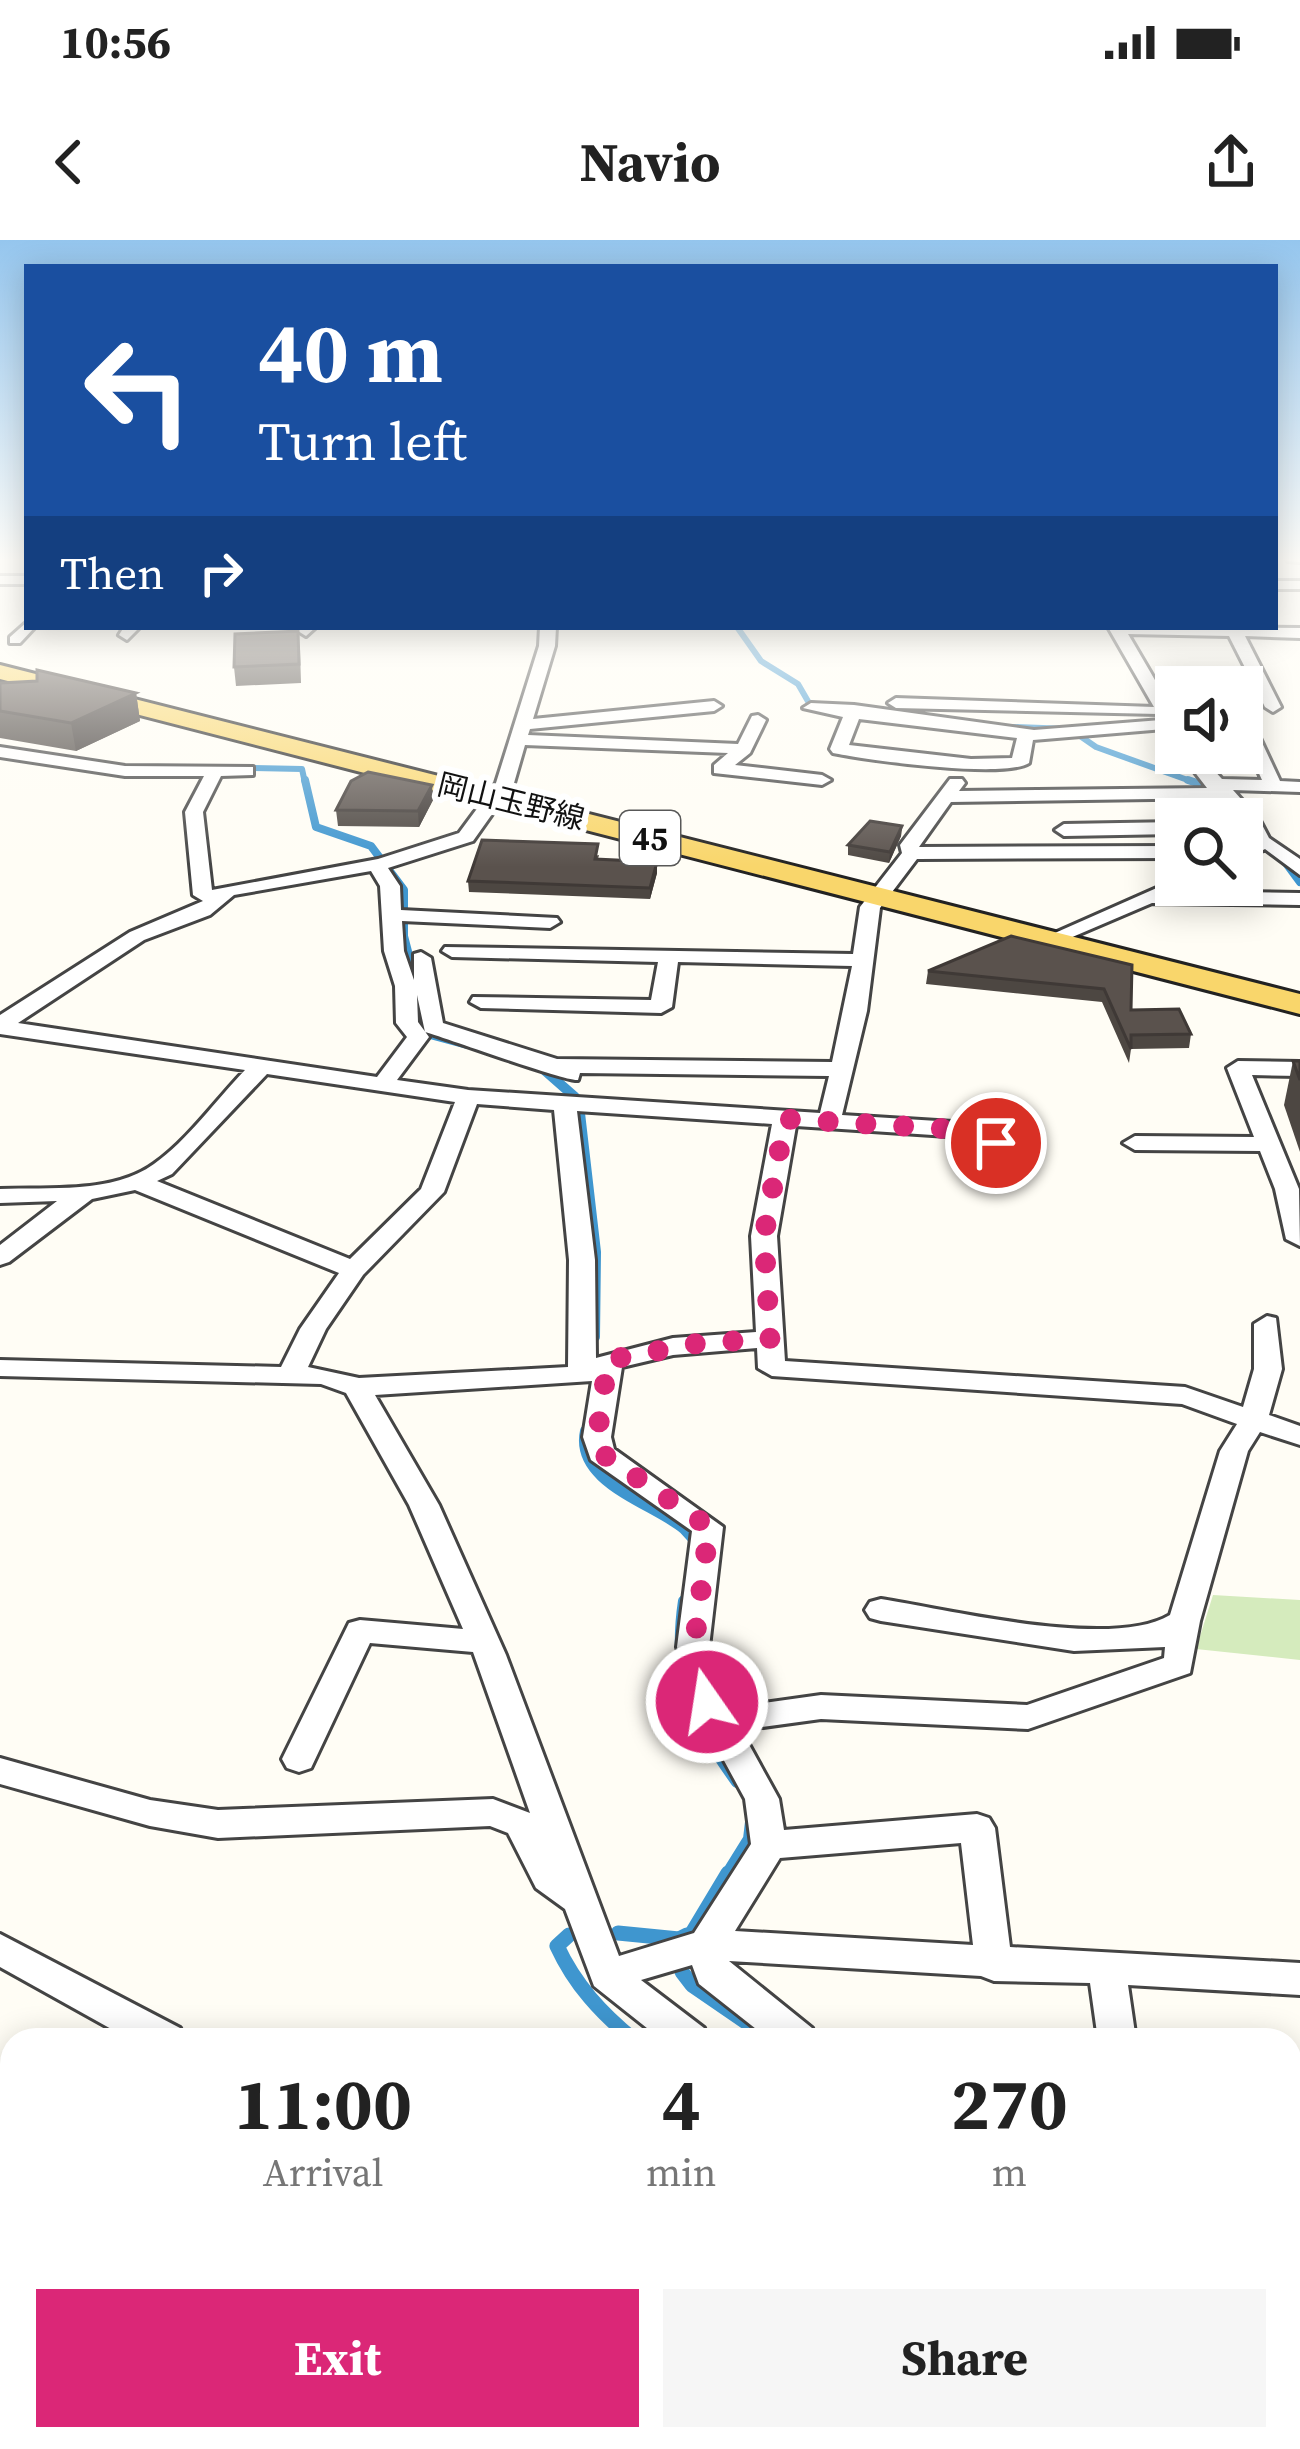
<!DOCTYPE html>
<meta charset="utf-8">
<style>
body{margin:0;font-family:"Source Serif 4","Noto Sans JP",serif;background:#f6f6f6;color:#222;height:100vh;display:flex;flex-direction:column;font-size:45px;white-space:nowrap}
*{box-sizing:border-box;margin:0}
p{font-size:39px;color:#767676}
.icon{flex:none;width:66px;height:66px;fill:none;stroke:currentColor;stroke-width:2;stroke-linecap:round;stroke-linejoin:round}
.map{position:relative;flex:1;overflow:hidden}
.panel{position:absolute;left:0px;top:1788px;width:1302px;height:423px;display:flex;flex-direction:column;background:#fff;border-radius:36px 36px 0 0;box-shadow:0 6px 30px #0003}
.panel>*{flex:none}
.top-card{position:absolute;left:24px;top:24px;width:1254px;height:366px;border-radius:0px;box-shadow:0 6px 30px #0003;background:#1a4fa0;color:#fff;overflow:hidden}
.controls{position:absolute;left:1155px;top:426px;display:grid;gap:24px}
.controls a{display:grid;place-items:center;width:108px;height:108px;border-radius:0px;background:#fff;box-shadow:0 6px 30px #0003;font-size:60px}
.pin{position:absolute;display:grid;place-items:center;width:102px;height:102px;color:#fff;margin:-51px;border:6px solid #fff;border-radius:50%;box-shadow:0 3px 12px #0007}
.me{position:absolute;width:132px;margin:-66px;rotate:347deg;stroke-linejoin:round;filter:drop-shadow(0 0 9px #0008)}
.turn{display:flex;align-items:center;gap:42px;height:252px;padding:0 36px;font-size:54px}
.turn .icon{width:156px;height:156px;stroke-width:2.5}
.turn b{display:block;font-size:84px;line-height:102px}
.then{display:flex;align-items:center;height:114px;padding:0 36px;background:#0003;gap:24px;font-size:45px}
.eta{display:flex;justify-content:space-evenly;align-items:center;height:204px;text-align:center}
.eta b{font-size:72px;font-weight:700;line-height:84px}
.button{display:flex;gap:24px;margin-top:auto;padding:24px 36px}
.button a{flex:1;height:138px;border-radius:0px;background:#db2777;color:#fff;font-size:48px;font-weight:700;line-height:138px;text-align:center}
.button a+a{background:#f6f6f6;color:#222}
.status{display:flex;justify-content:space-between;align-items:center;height:84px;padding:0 60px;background:#fff;direction:ltr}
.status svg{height:33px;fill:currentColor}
header{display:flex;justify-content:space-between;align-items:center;height:156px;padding:0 36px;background:#fff;font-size:54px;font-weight:700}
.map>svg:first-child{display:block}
.green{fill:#d5ebbd}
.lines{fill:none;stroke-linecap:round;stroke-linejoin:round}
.stream-far4{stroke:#3f96cf;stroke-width:6}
.stream-far3{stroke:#3f96cf;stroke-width:8}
.stream-far2{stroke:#3f96cf;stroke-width:10}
.stream-far1{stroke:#3f96cf;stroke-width:12}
.stream{stroke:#3f96cf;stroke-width:15}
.street-casing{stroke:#444;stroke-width:6}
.primary-casing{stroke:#222;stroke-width:6}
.street{fill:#fff;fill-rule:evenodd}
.primary{fill:#f9d66b;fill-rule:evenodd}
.wall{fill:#4d4742}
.shaded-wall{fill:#3f3936}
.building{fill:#5a524d;stroke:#3f3936;stroke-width:3}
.route{stroke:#db2777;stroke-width:21;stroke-dasharray:0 37.8}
.labels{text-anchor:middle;stroke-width:12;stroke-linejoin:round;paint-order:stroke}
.far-street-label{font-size:30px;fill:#111;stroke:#fff}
.shield{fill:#fff;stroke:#585858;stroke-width:3}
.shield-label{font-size:33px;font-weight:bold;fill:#111}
</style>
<div class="status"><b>10:56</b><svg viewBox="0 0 49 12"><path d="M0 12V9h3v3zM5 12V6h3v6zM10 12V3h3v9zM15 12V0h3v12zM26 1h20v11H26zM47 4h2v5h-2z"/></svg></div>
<header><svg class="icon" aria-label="back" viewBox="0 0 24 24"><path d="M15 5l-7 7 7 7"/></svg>Navio<svg class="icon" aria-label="share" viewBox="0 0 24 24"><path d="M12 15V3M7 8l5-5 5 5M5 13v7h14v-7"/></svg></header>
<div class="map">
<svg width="1300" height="2209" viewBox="0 0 1300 2209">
<rect width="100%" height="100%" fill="#fffdf5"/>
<polygon class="green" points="1213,1355 1300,1360 1300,1420 1196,1409"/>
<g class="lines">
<g class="stream-far4">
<polyline points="737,387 761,421 798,444 809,463 822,465"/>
<polyline points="1013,487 1070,489 1096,507 1196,543"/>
<polyline points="206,527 302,529 305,543"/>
</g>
<g class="stream-far3">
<polyline points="305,540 316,587 371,606 404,650 404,696 417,746 419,783 430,795 467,805"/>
<polyline points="1188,540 1200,544 1236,579"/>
<polyline points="1242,586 1249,593"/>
<polyline points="1283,619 1300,642"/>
</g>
<g class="stream-far2">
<polyline points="542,828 575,857"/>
<polyline points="580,873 596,1012 595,1097"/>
</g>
<g class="stream-far1">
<path d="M586 1191C575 1242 652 1262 684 1288L695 1300 694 1308"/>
<path d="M684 1361C672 1440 692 1479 737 1542"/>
<polyline points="726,1636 749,1599 751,1582"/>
</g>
<g class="stream">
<polyline points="618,1693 679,1699 687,1695"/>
<path d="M569 1695 557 1706C575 1745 601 1773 634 1800"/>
<polyline points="689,1698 728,1633"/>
<polyline points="682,1732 692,1745 772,1800"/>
<polyline points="692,2199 692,2209"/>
</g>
<defs>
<g id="street">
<polygon points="1286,318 1300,318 1300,322 1288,321"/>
<rect x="0" y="336" width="27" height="8"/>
<rect x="1275" y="341" width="25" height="8"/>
<polygon points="27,382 27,387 35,387 20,403 10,403 10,397"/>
<polygon points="124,387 140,387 127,400 119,395"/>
<polygon points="300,387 316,387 306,396 298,391"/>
<path d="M540 387H556L555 406 533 479 714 461 722 466 714 471 530 489 528 495 738 504 752 476 758 475 766 480 750 513 735 525 822 535 831 540 822 545 714 533V525L728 513 525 505 514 543 473 601 388 628 400 646 401 670 557 678 560 682 550 688 402 681 404 711 414 740V714L421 712 431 718 443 783 557 819 832 822 852 726 678 722 672 767 661 773 481 768 470 762 473 757 651 760 658 722 452 717 442 711 445 707 853 714 860 667 902 613 900 605 950 539H962L965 543 959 551 1207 548 1180 513H1198L1222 539 1262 540 1242 496 1243 474 1251 479 1280 541 1300 542V552L1233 550 1259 579 1269 598 1300 619V635L1265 609 1242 621V607L1251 595 1242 579 1221 558 951 562 919 607 1176 606V618L917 619 880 668 867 771 842 875 985 884 993 886 1008 903 996 910 978 898 796 886 777 996 785 1121 1185 1147 1243 1167 1254 1129V1084L1267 1076 1276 1078 1282 1129 1269 1175 1300 1186V1205L1260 1192 1248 1211 1200 1381 1190 1433 1028 1489 821 1479 741 1490 779 1559 784 1590 977 1574 989 1578 995 1588 1010 1707 1300 1723V1755L1128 1745 1136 1800H1098L1090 1743 994 1741 981 1736 729 1721 812 1788 817 1800H770L699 1744 692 1725 641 1740 704 1788 709 1800H662L594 1746 565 1669 536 1648 508 1593 490 1586 218 1598 150 1586 0 1544V1518L150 1560 218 1570 493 1559 530 1573 473 1412 370 1403 311 1528 299 1532 287 1528 282 1519 349 1383 360 1380 463 1389 409 1265 346 1153 321 1144 0 1136V1120L281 1127 300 1089 339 1033 135 950 92 959 9 1022 0 1025V1005L57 961 0 963V949C48 947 113 954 154 924 188 900 216 860 245 830L0 794V775L130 692 203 661 193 655 185 572 204 536H125L0 517V507L125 526 253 527V535L221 536 203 572 212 650 378 619 459 593 496 543 539 406ZM371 631 380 646 384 711 395 746 396 783 407 797 377 837 18 783 144 700 210 675 234 655ZM417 755 425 792C449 799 566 842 578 840L580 833 829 836 820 873 468 850 397 840 429 797 418 782ZM267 834 455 862 421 949 350 1019 157 941 172 934ZM477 864 554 870 569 1020 568 1127 359 1138 308 1127 326 1089 363 1035 444 952ZM577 871 772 884 751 996 756 1092 673 1098 596 1118 595 1020ZM757 1108 758 1128 772 1136 1182 1164 1237 1184 1220 1211 1170 1375C1112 1410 951 1370 881 1359L870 1362 865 1370 870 1378 881 1381 1074 1411 1165 1407 1164 1418 1027 1465 821 1455 728 1468 709 1407 723 1287 614 1209 611 1197 622 1127 673 1115ZM592 1141 583 1197 591 1220 692 1291 677 1407 692 1462 745 1559 751 1604 694 1693 619 1716 506 1415 439 1265 375 1155ZM961 1603 973 1705 735 1691 780 1618Z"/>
<path d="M1108 387 1300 388V398L1245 396 1281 467 1273 472 1265 467 1229 396 1128 394 1176 476V488L1033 500 1029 523C1004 539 867 520 833 513L830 509 843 477 803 468 811 463 854 465 1034 490 1161 480 1158 474 896 468 888 463 896 458 1154 467ZM859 479 1017 498 1012 518 971 519 849 505Z"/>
<polygon points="1176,582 1176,594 1064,596 1055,590 1064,584"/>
<polygon points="1168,643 1175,645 1176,651 1300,653 1300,665 1152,663 1056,704 1049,706 1039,700"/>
<polygon points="1238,821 1300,822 1300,836 1252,835 1299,949 1300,1006 1286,999 1275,949 1260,911 1135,910 1123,903 1135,896 1254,897 1227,828"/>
<polygon points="0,1694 180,1788 185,1800 131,1800 0,1727"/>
<polygon points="0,2051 12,2052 12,2094 0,2093"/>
<polygon points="1290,2142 1300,2143 1300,2187 1290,2186"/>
<polygon points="710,2199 756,2199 755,2209 709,2209"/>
<polygon points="810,2199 856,2199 855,2209 809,2209"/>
</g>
<polygon id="primary" points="0,425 1300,754 1300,774 0,439"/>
</defs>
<use href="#street" class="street-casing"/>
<use href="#primary" class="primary-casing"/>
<use href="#street" class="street"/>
<use href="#primary" class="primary"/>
</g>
<g class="wall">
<polygon points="300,409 301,443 236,446 234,427"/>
<polygon points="0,443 136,453 140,481 76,511 0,498"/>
<polygon points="433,560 419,587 338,586 336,570"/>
<polygon points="902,586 901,596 889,623 848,615 848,605"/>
<polygon points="599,615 598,619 657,622 657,633 650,659 469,652 468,641"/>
<polygon points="1132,725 1131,770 1191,794 1189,808 1131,809 1129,823 1102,762 926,744 928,731"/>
<polygon points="1293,821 1300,821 1300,912 1284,865"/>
</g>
<g class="shaded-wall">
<polygon points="136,453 140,481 76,511 71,483"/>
<polygon points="432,545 433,560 419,587 418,571"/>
<polygon points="902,586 901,596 889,623 890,612"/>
<polygon points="657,622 657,633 650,659 650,648"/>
</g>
<g class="building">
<polygon points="298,391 299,424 234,427 235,394"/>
<polygon points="37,430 136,453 71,483 0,471 0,443 37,441"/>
<polygon points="368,532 432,545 418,571 336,570 351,541"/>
<polygon points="870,581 902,586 890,612 848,605"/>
<polygon points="482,600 598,604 595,619 657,622 650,648 468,641"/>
<polygon points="1011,696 1132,725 1131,770 1179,769 1191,794 1131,795 1131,809 1104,749 928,731"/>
<polygon points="1293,821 1300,821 1300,840"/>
</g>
<linearGradient id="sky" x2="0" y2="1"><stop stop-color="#95c6ee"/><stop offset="0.51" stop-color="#fffefa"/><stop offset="1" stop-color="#fffefa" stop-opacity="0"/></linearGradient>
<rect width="1300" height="627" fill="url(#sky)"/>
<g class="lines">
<polyline class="route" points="707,1462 694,1407 709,1287 601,1213 597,1197 608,1120 700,1103 770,1099 764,996 785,879 985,891 996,903"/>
</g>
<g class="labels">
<g class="far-street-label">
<text transform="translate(511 562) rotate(14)" y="10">岡山玉野線</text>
</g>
<rect class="shield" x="620" y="571" width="60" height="54" rx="9"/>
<g class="shield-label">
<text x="650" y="610">45</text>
</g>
</g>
</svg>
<div class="controls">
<a><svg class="icon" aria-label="sound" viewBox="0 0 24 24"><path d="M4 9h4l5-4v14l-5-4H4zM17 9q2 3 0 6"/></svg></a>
<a><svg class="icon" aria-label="search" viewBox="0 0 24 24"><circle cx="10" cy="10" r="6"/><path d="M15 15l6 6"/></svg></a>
</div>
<div class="pin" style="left:996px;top:903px;background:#d93025"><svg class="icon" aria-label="arrive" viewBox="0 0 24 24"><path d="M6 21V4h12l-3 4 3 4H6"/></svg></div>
<svg class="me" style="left:707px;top:1462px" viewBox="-20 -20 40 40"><circle r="17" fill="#db2777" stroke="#fff" stroke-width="3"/><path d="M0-11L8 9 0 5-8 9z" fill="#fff"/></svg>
<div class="top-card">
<div class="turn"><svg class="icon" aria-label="left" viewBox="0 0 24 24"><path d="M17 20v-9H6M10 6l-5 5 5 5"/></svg><div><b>40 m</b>Turn left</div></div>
<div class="then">Then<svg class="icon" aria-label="right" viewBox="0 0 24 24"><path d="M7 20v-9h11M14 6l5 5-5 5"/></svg></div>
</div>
<section class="panel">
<div class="eta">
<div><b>11:00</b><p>Arrival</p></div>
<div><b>4</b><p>min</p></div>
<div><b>270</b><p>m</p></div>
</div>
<div class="button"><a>Exit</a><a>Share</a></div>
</section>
</div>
